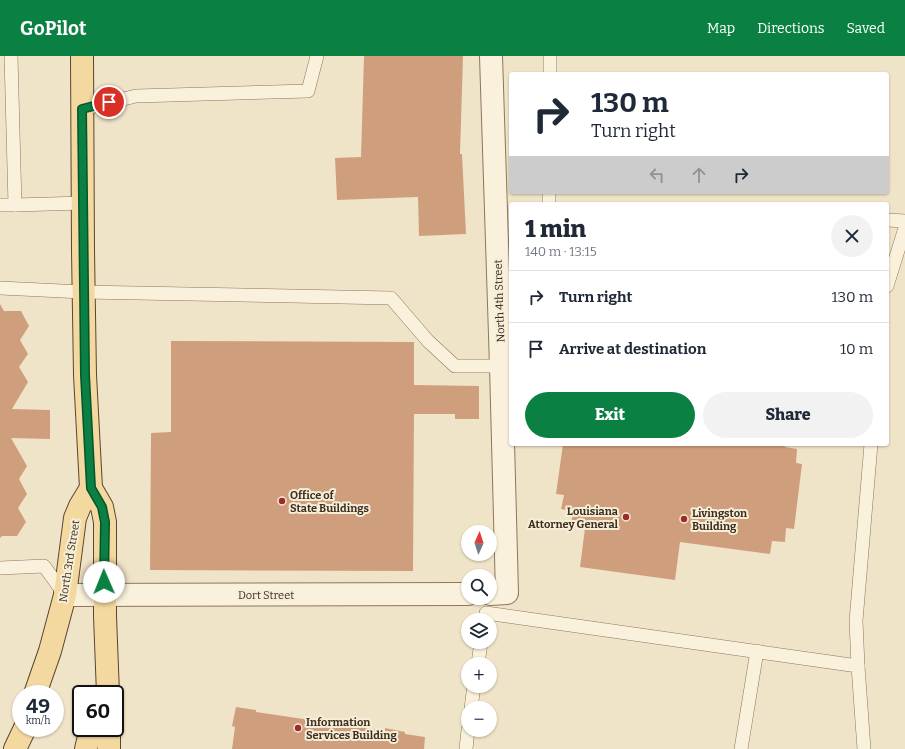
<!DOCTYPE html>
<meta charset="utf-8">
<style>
body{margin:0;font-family:Bitter,serif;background:#f2f2f3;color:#1f2937;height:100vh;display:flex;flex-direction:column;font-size:15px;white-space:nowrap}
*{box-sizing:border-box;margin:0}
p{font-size:13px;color:#747a83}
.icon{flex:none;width:22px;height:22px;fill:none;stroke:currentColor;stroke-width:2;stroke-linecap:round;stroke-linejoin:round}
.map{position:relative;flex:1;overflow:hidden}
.side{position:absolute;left:509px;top:146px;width:380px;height:244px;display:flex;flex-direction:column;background:#fff;border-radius:4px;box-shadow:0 1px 3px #0004}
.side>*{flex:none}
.hud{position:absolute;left:509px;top:16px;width:380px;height:122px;border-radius:4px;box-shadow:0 1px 3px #0004;background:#fff;color:#1f2937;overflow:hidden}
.needle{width:26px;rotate:3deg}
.tools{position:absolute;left:461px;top:469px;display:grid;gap:8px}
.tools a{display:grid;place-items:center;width:36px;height:36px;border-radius:50%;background:#fff;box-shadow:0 1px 3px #0004;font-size:20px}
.speed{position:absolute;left:12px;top:629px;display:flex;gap:8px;font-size:20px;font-weight:700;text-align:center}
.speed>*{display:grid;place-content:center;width:52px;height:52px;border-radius:50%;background:#fff;box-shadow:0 1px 3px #0004;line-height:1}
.speed small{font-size:10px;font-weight:400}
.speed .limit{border:2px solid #111;border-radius:6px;background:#fff;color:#111}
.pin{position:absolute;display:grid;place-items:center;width:34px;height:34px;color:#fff;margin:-17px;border:2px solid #fff;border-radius:50%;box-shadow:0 1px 4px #0007}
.me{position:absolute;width:44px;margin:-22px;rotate:359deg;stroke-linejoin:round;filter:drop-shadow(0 0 3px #0008)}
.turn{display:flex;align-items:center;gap:14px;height:84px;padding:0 16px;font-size:18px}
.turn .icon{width:52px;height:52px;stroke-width:2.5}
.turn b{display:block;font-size:28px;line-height:34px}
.lanes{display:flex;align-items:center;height:38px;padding:0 16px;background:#0003;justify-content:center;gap:20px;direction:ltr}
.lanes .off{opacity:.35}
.round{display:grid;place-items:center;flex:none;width:42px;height:42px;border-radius:21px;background:#f2f2f3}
.overview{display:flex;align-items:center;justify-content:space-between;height:68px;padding:0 16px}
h1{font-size:24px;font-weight:800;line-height:30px}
.cta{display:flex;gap:8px;margin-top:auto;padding:8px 16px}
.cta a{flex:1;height:46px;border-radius:24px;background:#0b8043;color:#fff;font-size:16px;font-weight:800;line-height:46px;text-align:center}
.cta a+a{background:#f2f2f3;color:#1f2937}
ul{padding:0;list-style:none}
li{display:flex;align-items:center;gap:12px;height:52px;padding:0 16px;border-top:1px solid #e0e1e3}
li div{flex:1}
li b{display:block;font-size:15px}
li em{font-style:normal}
header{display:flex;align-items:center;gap:24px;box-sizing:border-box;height:56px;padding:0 20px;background:#0b8043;color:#fff}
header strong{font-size:19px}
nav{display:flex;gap:22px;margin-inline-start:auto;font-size:14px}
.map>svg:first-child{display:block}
.building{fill:#cf9f7d}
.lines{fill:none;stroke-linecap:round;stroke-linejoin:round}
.service-casing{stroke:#8d765c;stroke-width:14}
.minor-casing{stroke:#8d765c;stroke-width:24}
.primary-casing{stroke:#5b4430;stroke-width:24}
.service{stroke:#faf1dc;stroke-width:13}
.minor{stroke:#faf1dc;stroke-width:22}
.primary{stroke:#f3d9a0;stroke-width:22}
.route-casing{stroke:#07532c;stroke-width:10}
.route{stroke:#0b8043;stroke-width:7}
.poi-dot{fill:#9e2a2b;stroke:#f7eed8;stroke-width:1.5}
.labels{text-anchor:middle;stroke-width:4;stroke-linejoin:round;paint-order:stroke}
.street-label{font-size:11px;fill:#3d2e20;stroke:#f7eed8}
.poi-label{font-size:11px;font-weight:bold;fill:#3d2e20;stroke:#f7eed8;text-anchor:start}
</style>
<header>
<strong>GoPilot</strong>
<nav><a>Map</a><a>Directions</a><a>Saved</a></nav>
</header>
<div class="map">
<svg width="905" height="693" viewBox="0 0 905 693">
<rect width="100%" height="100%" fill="#f0e4c8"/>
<g class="building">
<polygon points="364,0 463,0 460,98 462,98 466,178 419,180 418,141 337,144 335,102 361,101"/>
<polygon points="0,248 4,255 21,255 29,270 20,284 28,298 19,311 28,326 12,353 50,354 50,383 11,382 27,410 19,423 27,438 18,452 26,466 17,480 2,480 0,482"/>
<polygon points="171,285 414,286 414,329 479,330 479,363 455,363 455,358 414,358 413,515 150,514 151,377 171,376"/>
<polygon points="563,388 785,388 785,391 797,393 796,407 802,408 794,473 786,472 785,486 772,485 770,498 680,486 675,524 580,511 585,472 571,470 573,455 561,453 564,439 556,438"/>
<polygon points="236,651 256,654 256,656 385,675 385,672 405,676 405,678 425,681 424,693 232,693 235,671 232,670"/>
</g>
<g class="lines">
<defs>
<g id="service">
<polyline points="11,0 15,149 83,147"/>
<polyline points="550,18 550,0"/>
<polyline points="82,53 136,40 308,35 317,0"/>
<polyline points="549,148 549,136"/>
<polyline points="0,149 15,149"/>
<polyline points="887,164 905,165"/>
<polyline points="887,230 905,172"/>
<polyline points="0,232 83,236 391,242 428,285 455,310 501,310"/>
<polyline points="0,512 44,510 65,539"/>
<polyline points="486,557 858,610 864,693"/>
<polyline points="478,608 481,586"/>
<polyline points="858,610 856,565 871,388"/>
<polyline points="471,652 474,630"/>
<polyline points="466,693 468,674"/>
<polyline points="741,693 757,595"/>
</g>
<g id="minor">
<polyline points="490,538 507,537 501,310 491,0"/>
<polyline points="65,539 468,538"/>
</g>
<g id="primary">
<polyline points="82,0 83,195 85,319 91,432 102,451 105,466 105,560 108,638"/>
<polyline points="35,638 50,595 65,539 75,462 80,450 91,432"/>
<polyline points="109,672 109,693"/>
<polyline points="15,693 25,672"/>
<polyline points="86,693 91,672"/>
</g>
</defs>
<use href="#service" class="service-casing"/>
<use href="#minor" class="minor-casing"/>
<use href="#primary" class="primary-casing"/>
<use href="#service" class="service"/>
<use href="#minor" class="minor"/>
<use href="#primary" class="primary"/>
</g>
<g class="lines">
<defs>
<polyline id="route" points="104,526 105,466 102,451 91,432 85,319 82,53 109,46"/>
</defs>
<use href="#route" class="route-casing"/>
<use href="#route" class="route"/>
</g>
<g class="poi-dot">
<circle cx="282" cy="445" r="4"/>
<circle cx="626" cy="461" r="4"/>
<circle cx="684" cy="463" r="4"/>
<circle cx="298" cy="672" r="4"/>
</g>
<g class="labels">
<g class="street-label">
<text transform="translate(499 245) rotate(-92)" y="4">North 4th Street</text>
<text transform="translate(69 505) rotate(-81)" y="4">North 3rd Street</text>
<text x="266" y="543">Dort Street</text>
</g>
<g class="poi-label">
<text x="290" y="443">Office of<tspan x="290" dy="13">State Buildings</tspan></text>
<text x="618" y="459" text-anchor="end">Louisiana<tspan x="618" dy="13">Attorney General</tspan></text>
<text x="692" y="461">Livingston<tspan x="692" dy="13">Building</tspan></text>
<text x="306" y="670">Information<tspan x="306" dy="13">Services Building</tspan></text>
</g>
</g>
</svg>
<div class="tools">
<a><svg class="needle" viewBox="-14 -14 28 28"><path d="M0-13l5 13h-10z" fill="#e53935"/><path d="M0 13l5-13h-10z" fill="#747a83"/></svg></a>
<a><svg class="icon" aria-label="search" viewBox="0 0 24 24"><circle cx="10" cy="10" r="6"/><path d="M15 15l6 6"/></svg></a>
<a><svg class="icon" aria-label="layers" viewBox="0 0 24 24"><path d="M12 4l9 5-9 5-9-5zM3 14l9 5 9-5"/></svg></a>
<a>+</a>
<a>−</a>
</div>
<div class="speed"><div>49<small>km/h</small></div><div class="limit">60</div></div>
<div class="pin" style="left:109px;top:46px;background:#d93025"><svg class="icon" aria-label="arrive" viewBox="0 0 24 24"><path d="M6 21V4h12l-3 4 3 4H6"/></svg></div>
<svg class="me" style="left:104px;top:526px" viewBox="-20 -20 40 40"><circle r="19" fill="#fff"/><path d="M0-13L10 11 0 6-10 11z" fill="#0b8043"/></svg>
<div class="hud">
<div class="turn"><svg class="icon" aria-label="right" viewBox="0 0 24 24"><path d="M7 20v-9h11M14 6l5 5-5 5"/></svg><div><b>130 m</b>Turn right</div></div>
<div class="lanes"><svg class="icon off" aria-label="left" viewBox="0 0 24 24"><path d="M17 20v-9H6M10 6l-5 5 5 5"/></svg><svg class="icon off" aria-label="ahead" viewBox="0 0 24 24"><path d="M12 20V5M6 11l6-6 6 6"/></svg><svg class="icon" aria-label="right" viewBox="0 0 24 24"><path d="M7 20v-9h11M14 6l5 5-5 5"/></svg></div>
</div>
<section class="side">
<div class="overview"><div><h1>1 min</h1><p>140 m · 13:15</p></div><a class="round"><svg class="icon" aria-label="close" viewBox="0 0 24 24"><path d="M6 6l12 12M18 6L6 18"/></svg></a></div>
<ul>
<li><svg class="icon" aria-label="right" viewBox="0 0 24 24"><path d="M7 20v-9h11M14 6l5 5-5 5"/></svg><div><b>Turn right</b></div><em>130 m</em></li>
<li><svg class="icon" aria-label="arrive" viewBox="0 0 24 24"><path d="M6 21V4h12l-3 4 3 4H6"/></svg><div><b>Arrive at destination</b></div><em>10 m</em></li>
</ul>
<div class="cta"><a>Exit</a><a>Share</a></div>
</section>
</div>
